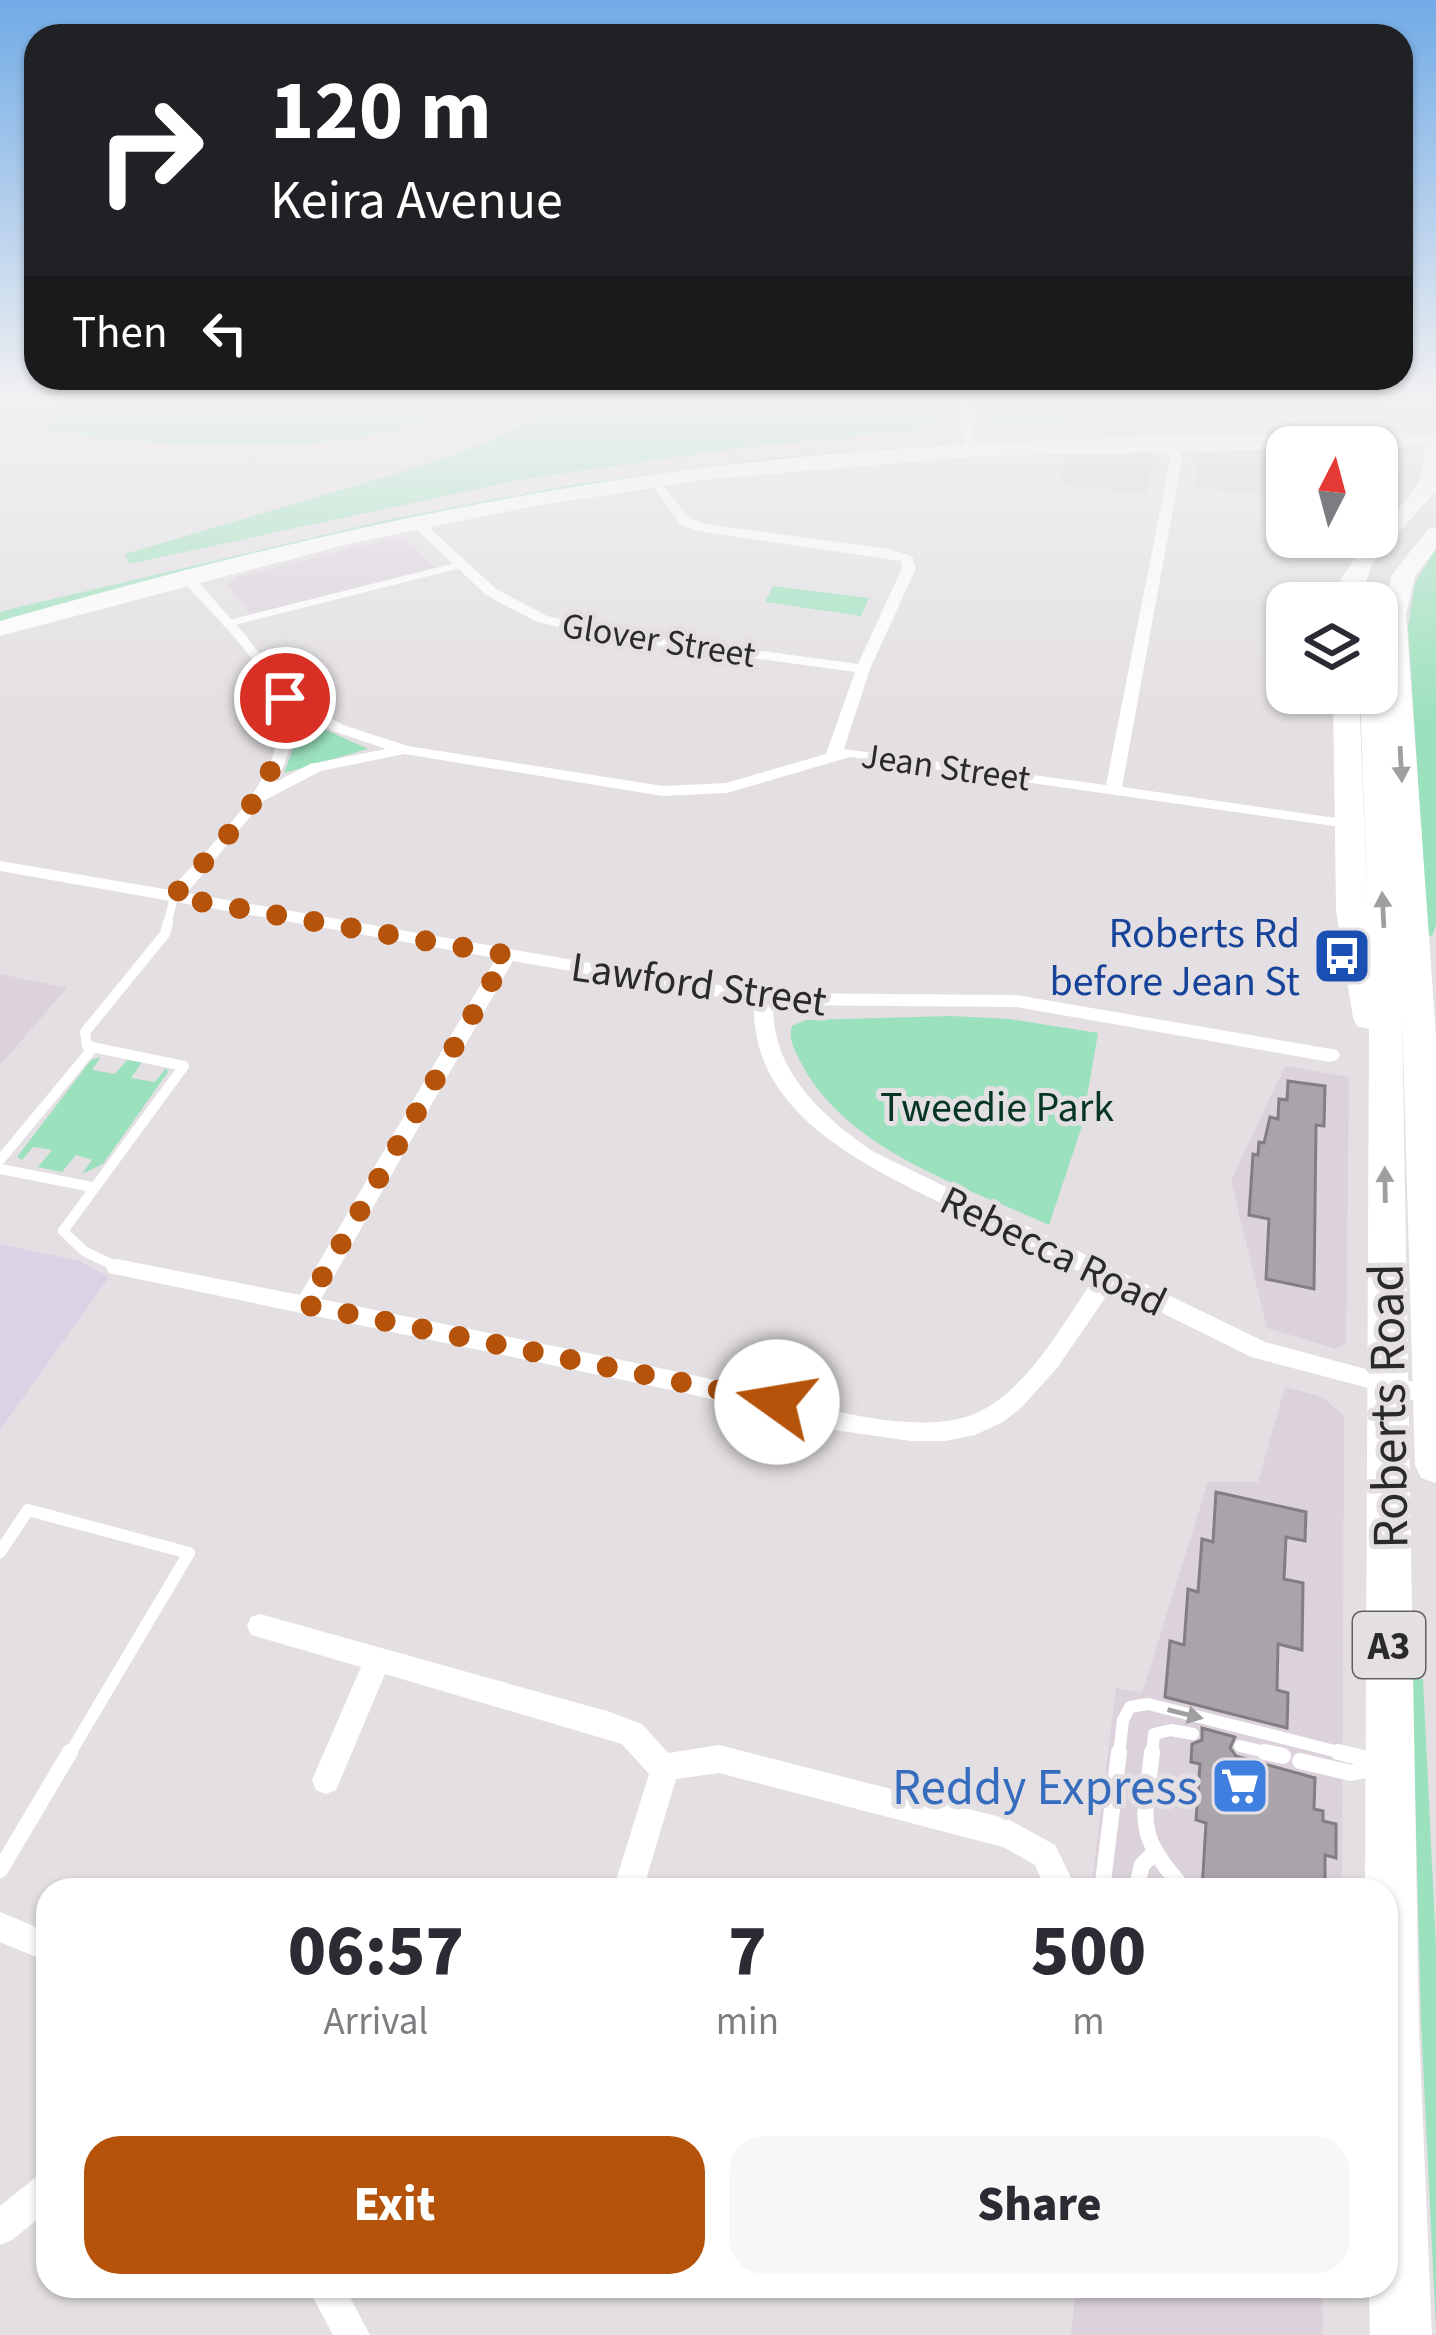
<!DOCTYPE html>
<style>
body{margin:0;font-family:"Source Sans 3",sans-serif;background:#f7f7f7;color:#2b2b33;height:100vh;display:flex;flex-direction:column;font-size:45px;white-space:nowrap}
*{box-sizing:border-box;margin:0}
p{font-size:39px;color:#7c7c81}
.icon{flex:none;width:66px;height:66px;fill:none;stroke:currentColor;stroke-width:2;stroke-linecap:round;stroke-linejoin:round}
.map{position:relative;flex:1;overflow:hidden}
.panel{position:absolute;left:36px;top:1878px;width:1362px;height:420px;display:flex;flex-direction:column;background:#fff;border-radius:36px;box-shadow:0 3px 9px #0004}
.panel>*{flex:none}
.guide{position:absolute;left:24px;top:24px;width:1389px;height:366px;border-radius:36px;box-shadow:0 3px 9px #0004;background:#202124;color:#fff;overflow:hidden}
.needle{width:78px;rotate:6deg}
.buttons{position:absolute;left:1266px;top:426px;display:grid;gap:24px}
.buttons a{display:grid;place-items:center;width:132px;height:132px;border-radius:24px;background:#fff;box-shadow:0 3px 9px #0004;font-size:60px}
.pin{position:absolute;display:grid;place-items:center;width:102px;height:102px;color:#fff;margin:-51px;border:6px solid #fff;border-radius:50%;box-shadow:0 3px 12px #0007}
.me{position:absolute;width:132px;margin:-66px;rotate:283deg;stroke-linejoin:round;filter:drop-shadow(0 0 9px #0008)}
.turn{display:flex;align-items:center;gap:42px;height:252px;padding:0 48px;font-size:54px}
.turn .icon{width:156px;height:156px;stroke-width:2.5}
.turn b{display:block;font-size:84px;line-height:102px}
.then{display:flex;align-items:center;height:114px;padding:0 48px;background:#0003;gap:24px;font-size:45px}
.eta{display:flex;justify-content:space-evenly;align-items:center;height:204px;text-align:center}
.eta b{font-size:72px;font-weight:800;line-height:84px}
.button{display:flex;gap:24px;margin-top:auto;padding:24px 48px}
.button a{flex:1;height:138px;border-radius:36px;background:#b45309;color:#fff;font-size:48px;font-weight:800;line-height:138px;text-align:center}
.button a+a{background:#f7f7f7;color:#2b2b33}
.map>svg:first-child{display:block}
.built{fill:#dbd2dc}
.education{fill:#dcd2e6}
.green{fill:#9be1bd}
.building{fill:#a8a4a9;stroke:#827e82;stroke-width:3}
.lines{fill:none;stroke-linecap:round;stroke-linejoin:round}
.service-far4{stroke:#fff;stroke-width:6}
.service-far3{stroke:#fff;stroke-width:8}
.service-far2{stroke:#fff;stroke-width:10}
.service-far1{stroke:#fff;stroke-width:12}
.service{stroke:#fff;stroke-width:16}
.minor{fill:#fff;fill-rule:evenodd}
.trunk{fill:#fff;fill-rule:evenodd}
.oneway{fill:#a09fa0}
.route{stroke:#b45309;stroke-width:21;stroke-dasharray:0 37.8}
.labels{text-anchor:middle;stroke-width:10;stroke-linejoin:round;paint-order:stroke}
.far-street-label{font-size:36px;fill:#2b2a2b;stroke:#e3dfe3}
.shield{fill:#e3dfe3;stroke:#626062;stroke-width:3}
.shield-label{font-size:39px;font-weight:bold;fill:#2b2a2b}
.transit-label{font-size:42px;fill:#164399;stroke:#e3dfe3;text-anchor:end}
.street-label{font-size:42px;fill:#2b2a2b;stroke:#e3dfe3}
.park-label{font-size:42px;fill:#063623;stroke:#e3dfe3}
.near-street-label{font-size:51px;fill:#2b2a2b;stroke:#e3dfe3}
.near-shop-label{font-size:51px;fill:#366cbe;stroke:#e3dfe3;text-anchor:end}
</style>
<div class="map">
<svg width="1436" height="2335" viewBox="0 0 1436 2335">
<rect width="100%" height="100%" fill="#e3dfe3"/>
<g class="built">
<polygon points="981,399 1436,399 1436,415 982,411"/>
<polygon points="1287,450 1287,497 1194,487 1199,452"/>
<polygon points="1151,453 1155,455 1146,494 1058,484 1067,455"/>
<polygon points="391,539 408,540 435,568 251,614 228,585 236,577"/>
<polygon points="0,974 67,988 0,1065"/>
<polygon points="1285,1066 1349,1077 1346,1343 1336,1349 1267,1328 1231,1181"/>
<polygon points="1285,1387 1322,1397 1344,1416 1342,1890 1091,1890 1116,1688 1142,1693 1208,1482 1258,1482"/>
<polygon points="1076,2286 1322,2286 1323,2335 1071,2335"/>
</g>
<polygon class="education" points="0,1244 80,1261 109,1277 0,1430"/>
<g class="green">
<path d="M388 399H447L457 406C375 462 145 446 48 431L60 408Z"/>
<polygon points="568,399 630,399 674,408 933,410 936,428 731,449 524,479 129,564 125,554 438,461 497,438"/>
<polygon points="982,411 1305,415 1314,416 987,425"/>
<polygon points="951,444 618,481 0,623 0,612 15,608 392,519 571,485 782,457"/>
<polygon points="1436,548 1436,925 1432,936 1428,935 1408,627 1415,583"/>
<polygon points="773,586 869,598 861,616 765,602"/>
<polygon points="297,717 368,749 284,773 293,749"/>
<path d="M951 1016 1009 1019 1098 1033 1082 1126 1049 1225C962 1185 846 1151 800 1061 794 1048 788 1039 792 1026L806 1020Z"/>
<polygon points="101,1057 92,1070 115,1074 127,1060 142,1062 131,1078 155,1082 166,1068 168,1072 103,1164 82,1174 92,1160 76,1155 62,1172 38,1167 52,1150 33,1147 22,1160 17,1157 91,1060"/>
<polygon points="1412,1677 1423,1679 1436,1947 1436,2328 1421,2022"/>
</g>
<g class="building">
<polygon points="1288,1081 1325,1086 1324,1126 1316,1125 1314,1289 1266,1279 1269,1219 1249,1215 1253,1154 1258,1155 1259,1142 1264,1143 1270,1117 1278,1119 1279,1099 1287,1100"/>
<polygon points="1216,1492 1306,1512 1305,1541 1286,1537 1284,1579 1303,1583 1302,1650 1278,1644 1277,1690 1288,1693 1287,1728 1165,1697 1170,1641 1184,1645 1188,1589 1198,1592 1202,1539 1213,1542"/>
<polygon points="1202,1728 1235,1737 1230,1748 1236,1756 1315,1778 1314,1809 1323,1811 1323,1821 1336,1824 1336,1858 1325,1855 1325,1890 1202,1890 1206,1823 1196,1820 1200,1764 1191,1762 1192,1744 1202,1740"/>
</g>
<g class="lines">
<g class="service-far4">
<polyline points="8,402 137,399"/>
<polyline points="226,624 460,565"/>
</g>
<polyline class="service-far3" points="167,925 174,897"/>
<g class="service-far2">
<polyline points="0,1160 93,1048"/>
<polyline points="0,1169 92,1187"/>
<polyline points="117,1267 84,1251 63,1231 184,1066 87,1046 85,1032 165,934 168,922"/>
</g>
<g class="service-far1">
<polyline points="0,1552 28,1510 189,1553 69,1755"/>
<polyline points="1240,1746 1278,1755"/>
<polyline points="1119,1755 1123,1720 1130,1707 1148,1704 1350,1755"/>
<polyline points="1152,1755 1154,1734 1171,1730 1193,1734"/>
</g>
<g class="service">
<path d="M1152 1752C1144 1825 1134 1832 1185 1890"/>
<polyline points="1265,1752 1283,1756"/>
<polyline points="1338,1752 1375,1761"/>
<polyline points="1300,1761 1351,1773 1378,1767"/>
<polyline points="0,1870 70,1752"/>
<polyline points="1102,1890 1119,1752"/>
<polyline points="1136,1890 1142,1865 1153,1854"/>
</g>
<g class="minor">
<polygon points="956,399 968,399 976,453 966,450"/>
<path d="M1172 441 1178 445 1182 460 1122 787 1349 820 1357 825 1355 829 850 757 727 793 663 796 404 754 321 771 263 801 187 893 764 993 1016 995 1337 1050 1340 1055 1337 1060 1330 1062 1016 1007 773 1005C772 1072 823 1117 874 1152L1265 1342 1436 1388V1406L1251 1357 1112 1288 1057 1368 1022 1407 1003 1422 975 1435 945 1441H911L834 1430 690 1394 109 1273 106 1267 109 1261 117 1259 300 1295 496 958 0 871V861L170 890C210 846 297 767 277 700 267 668 208 608 183 582V576H193L247 637 289 694 343 725 408 746 663 786 726 783 826 754 855 672 612 639 537 622 486 595 410 523 421 520 496 589 547 616 612 631 858 664 902 568 901 561 698 531 681 525 648 480 654 476 691 519 705 524 889 549 912 556 916 568 870 669 844 749 1106 785 1170 460 1166 445ZM293 709 333 731 386 749 310 764 276 782C288 757 296 736 293 709ZM513 961 754 1003C750 1116 869 1167 953 1209 1000 1232 1047 1255 1094 1279 1062 1324 1028 1391 974 1414 905 1443 761 1389 688 1374 566 1348 443 1324 321 1299Z"/>
<polygon points="260,1614 610,1712 642,1724 668,1753 719,1745 1008,1819 1055,1845 1077,1890 1046,1890 1035,1865 1003,1847 719,1773 676,1779 643,1890 613,1890 649,1774 622,1744 385,1674 336,1790 326,1794 316,1790 312,1780 361,1667 251,1635 247,1626 251,1617"/>
<polygon points="0,1912 48,1932 48,1962 0,1942"/>
<polygon points="48,2172 48,2211 12,2240 0,2245 0,2206 36,2177"/>
<polygon points="307,2286 344,2286 370,2335 333,2335"/>
</g>
<g class="trunk">
<path d="M1436 434V491L1374 560 1358 603H1334L1341 579 1369 537H1377V529C1403 503 1428 486 1424 446L982 456 710 479 530 507 352 543 0 636V621C233 554 469 497 710 467 951 437 1194 434 1436 434Z"/>
<polygon points="1436,527 1436,549 1415,576 1406,614 1436,1035 1436,1483 1421,1478 1415,1465 1402,1011 1419,2030 1432,2335 1370,2335 1369,2286 1386,2286 1386,1890 1365,1890 1369,1029 1357,1026 1353,1018 1336,910 1333,693 1359,693 1368,920 1360,693 1377,693 1377,686 1386,696 1382,614 1392,575 1428,529"/>
</g>
</g>
<defs><path id="oneway-solid" d="M-6-.8H1V-3.2L6.5 0L1 3.2V.8H-6Z" transform="scale(3)"/></defs>
<g class="oneway">
<use href="#oneway-solid" transform="translate(1401 764) rotate(87)"/>
<use href="#oneway-solid" transform="translate(1383 910) rotate(-93)"/>
<use href="#oneway-solid" transform="translate(1385 1185) rotate(-91)"/>
<use href="#oneway-solid" transform="translate(1185 1714) rotate(14)"/>
</g>
<linearGradient id="sky" x2="0" y2="1"><stop stop-color="#71abe6"/><stop offset="0.55" stop-color="#f2f1f2"/><stop offset="1" stop-color="#f2f1f2" stop-opacity="0"/></linearGradient>
<rect width="1436" height="726" fill="url(#sky)"/>
<g class="lines">
<path class="route" d="M285 698C289 782 224 838 173 897L507 955 306 1305 777 1402"/>
</g>
<defs>
<symbol id="bus-square" viewBox="-11 -11 22 22"><rect x="-9" y="-9" width="18" height="18" rx="4" fill="#1a4fb4" stroke="#e3dfe3"/><path d="M-5-6H5V4H4V6H2V4H-2V6H-4V4H-5ZM-3.5-4V0h7V-4ZM-3.5 1.2v1.5H-2V1.2ZM2 1.2v1.5H3.5V1.2Z" fill="#fff"/></symbol>
<symbol id="supermarket-square" viewBox="-11 -11 22 22"><rect x="-9" y="-9" width="18" height="18" rx="4" fill="#3f7fe0" stroke="#e3dfe3"/><path d="M-6-5.5h2.5l.6 2H6L4.5 2H-2.5L-4.4-4H-6ZM-1.5 3.2a1.3 1.3 0 1 0 .1 0ZM3 3.2a1.3 1.3 0 1 0 .1 0Z" fill="#fff"/></symbol>
</defs>
<g fill-rule="evenodd">
<use href="#bus-square" x="1309" y="923" width="66" height="66"/>
<use href="#supermarket-square" x="1207" y="1753" width="66" height="66"/>
</g>
<g class="labels">
<g class="far-street-label">
<text transform="translate(659 639) rotate(9)" y="13">Glover Street</text>
<text transform="translate(946 766) rotate(8)" y="13">Jean Street</text>
</g>
<rect class="shield" x="1353" y="1612" width="72" height="66" rx="9"/>
<g class="shield-label">
<text x="1389" y="1659">A3</text>
</g>
<g class="transit-label">
<text x="1300" y="947">Roberts Rd<tspan x="1300" dy="48">before Jean St</tspan></text>
</g>
<g class="street-label">
<text transform="translate(699 983) rotate(8)" y="15">Lawford Street</text>
<text transform="translate(1054 1250) rotate(26)" y="15">Rebecca Road</text>
</g>
<g class="park-label">
<text x="997" y="1121">Tweedie Park</text>
</g>
<g class="near-street-label">
<text transform="translate(1387 1406) rotate(-91)" y="18">Roberts Road</text>
</g>
<g class="near-shop-label">
<text x="1198" y="1804">Reddy Express</text>
</g>
</g>
</svg>
<div class="buttons">
<a><svg class="needle" viewBox="-14 -14 28 28"><path d="M0-13l5 13h-10z" fill="#e53935"/><path d="M0 13l5-13h-10z" fill="#7c7c81"/></svg></a>
<a><svg class="icon" aria-label="layers" viewBox="0 0 24 24"><path d="M12 4l9 5-9 5-9-5zM3 14l9 5 9-5"/></svg></a>
</div>
<div class="pin" style="left:285px;top:698px;background:#d93025"><svg class="icon" aria-label="arrive" viewBox="0 0 24 24"><path d="M6 21V4h12l-3 4 3 4H6"/></svg></div>
<svg class="me" style="left:777px;top:1402px" viewBox="-20 -20 40 40"><circle r="19" fill="#fff"/><path d="M0-13L10 11 0 6-10 11z" fill="#b45309"/></svg>
<div class="guide">
<div class="turn"><svg class="icon" aria-label="right" viewBox="0 0 24 24"><path d="M7 20v-9h11M14 6l5 5-5 5"/></svg><div><b>120 m</b>Keira Avenue</div></div>
<div class="then">Then<svg class="icon" aria-label="left" viewBox="0 0 24 24"><path d="M17 20v-9H6M10 6l-5 5 5 5"/></svg></div>
</div>
<section class="panel">
<div class="eta">
<div><b>06:57</b><p>Arrival</p></div>
<div><b>7</b><p>min</p></div>
<div><b>500</b><p>m</p></div>
</div>
<div class="button"><a>Exit</a><a>Share</a></div>
</section>
</div>
